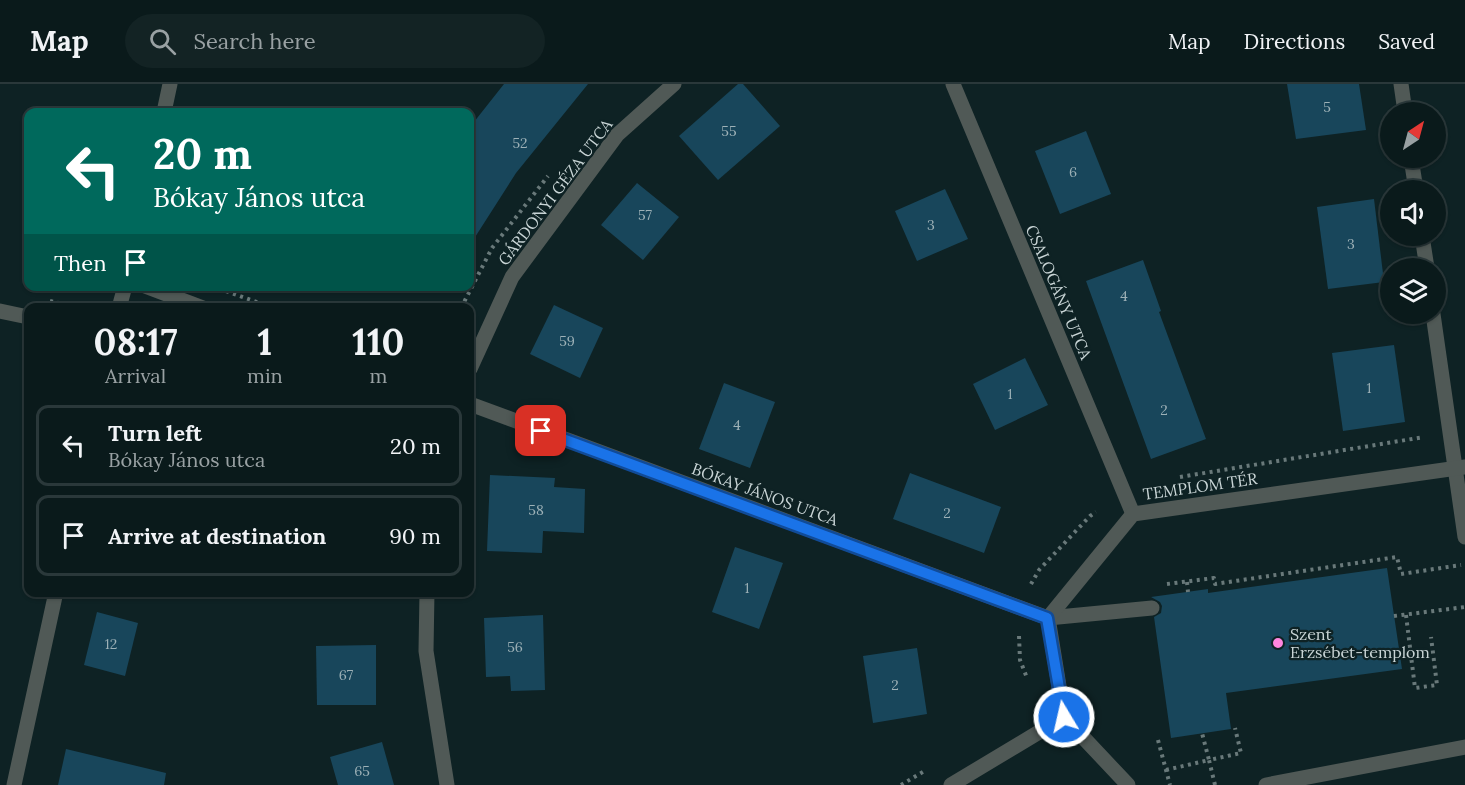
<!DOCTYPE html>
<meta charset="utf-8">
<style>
body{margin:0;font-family:Lora,serif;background:#132324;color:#f1f3f6;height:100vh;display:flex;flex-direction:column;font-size:22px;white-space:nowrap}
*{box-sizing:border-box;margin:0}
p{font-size:20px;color:#99a1a3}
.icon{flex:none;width:33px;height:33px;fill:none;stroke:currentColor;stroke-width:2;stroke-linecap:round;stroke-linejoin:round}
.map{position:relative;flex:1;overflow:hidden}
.details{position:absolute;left:24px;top:219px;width:450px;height:294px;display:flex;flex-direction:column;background:#0a1a1b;border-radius:12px;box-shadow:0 2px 4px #0004,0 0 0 2px #2a383a}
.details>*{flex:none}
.hud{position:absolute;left:24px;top:24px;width:450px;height:183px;border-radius:12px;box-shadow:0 2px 4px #0004,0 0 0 2px #2a383a;background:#00695c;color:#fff;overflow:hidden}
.needle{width:39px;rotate:36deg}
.fabs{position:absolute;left:1380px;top:18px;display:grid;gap:12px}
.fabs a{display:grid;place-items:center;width:66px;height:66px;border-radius:50%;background:#0a1a1b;box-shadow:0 2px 4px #0004,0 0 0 2px #2a383a;font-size:30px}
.pin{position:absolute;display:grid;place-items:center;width:51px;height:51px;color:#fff;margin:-26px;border-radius:12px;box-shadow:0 3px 9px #0006}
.me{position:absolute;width:66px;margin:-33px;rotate:351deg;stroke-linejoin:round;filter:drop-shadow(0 0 4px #0008)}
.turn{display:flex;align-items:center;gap:21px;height:126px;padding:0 30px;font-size:27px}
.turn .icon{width:78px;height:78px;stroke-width:2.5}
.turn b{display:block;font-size:42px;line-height:51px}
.then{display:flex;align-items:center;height:57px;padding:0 30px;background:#0003;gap:12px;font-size:22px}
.eta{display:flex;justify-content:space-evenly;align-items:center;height:102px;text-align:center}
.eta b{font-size:36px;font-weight:700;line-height:42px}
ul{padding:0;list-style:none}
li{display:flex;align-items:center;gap:18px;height:81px;margin:0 12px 9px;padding:0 18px;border:3px solid #2a383a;border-radius:12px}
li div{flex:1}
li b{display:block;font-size:22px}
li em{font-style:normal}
header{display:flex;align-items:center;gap:36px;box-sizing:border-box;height:84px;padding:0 30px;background:#0a1a1b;border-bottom:2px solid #2a383a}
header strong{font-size:28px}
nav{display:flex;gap:33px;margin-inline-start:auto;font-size:21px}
.search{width:420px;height:54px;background:#132324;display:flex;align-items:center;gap:15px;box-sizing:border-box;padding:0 21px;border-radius:33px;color:#99a1a3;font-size:22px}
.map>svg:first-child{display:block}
.building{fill:#18465b}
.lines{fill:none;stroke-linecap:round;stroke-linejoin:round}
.path{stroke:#69797a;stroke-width:4;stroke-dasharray:3 4.5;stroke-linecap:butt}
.service{stroke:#505956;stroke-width:15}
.minor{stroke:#505956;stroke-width:15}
.route-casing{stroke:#114b97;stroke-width:15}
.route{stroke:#1a73e8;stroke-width:10}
.poi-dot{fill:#ff85de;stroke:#0e2224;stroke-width:2}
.labels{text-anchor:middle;stroke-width:4.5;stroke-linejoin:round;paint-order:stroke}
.number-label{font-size:14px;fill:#9db1b7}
.street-label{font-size:16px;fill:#c9d5d6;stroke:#0e2224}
.poi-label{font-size:16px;fill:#c9d5d6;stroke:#0e2224;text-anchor:start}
</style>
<header>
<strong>Map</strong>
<div class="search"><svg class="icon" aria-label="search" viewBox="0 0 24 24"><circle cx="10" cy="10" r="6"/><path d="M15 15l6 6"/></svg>Search here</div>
<nav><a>Map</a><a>Directions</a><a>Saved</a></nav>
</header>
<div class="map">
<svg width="1465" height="701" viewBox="0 0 1465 701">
<rect width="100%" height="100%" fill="#0e2224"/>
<g class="building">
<polygon points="504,0 588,0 516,89 470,161 470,43"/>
<polygon points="738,0 743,0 780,42 718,96 679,52"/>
<polygon points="1287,0 1359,0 1366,46 1296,55"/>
<polygon points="1086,47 1111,110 1060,130 1035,67"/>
<polygon points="637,99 679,133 643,176 601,141"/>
<polygon points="945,105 968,155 917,177 895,127"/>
<polygon points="1374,115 1384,198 1328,205 1317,123"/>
<polygon points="1143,176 1161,227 1159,228 1206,355 1151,375 1086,197"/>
<polygon points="554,221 603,244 580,294 530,270"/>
<polygon points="1394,261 1405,338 1343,347 1332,269"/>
<polygon points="1025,274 1048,321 995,346 973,300"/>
<polygon points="724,299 775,318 750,384 699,365"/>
<polygon points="910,389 1001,423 984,469 893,435"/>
<polygon points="490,391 555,394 554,403 585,405 584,449 543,447 542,469 487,467"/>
<polygon points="735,463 783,479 759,545 712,528"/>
<polygon points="1387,484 1402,585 1226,609 1231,645 1171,654 1154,533 1161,529 1162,522 1160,518 1151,513 1208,505 1208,509"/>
<polygon points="97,528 138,539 125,592 84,581"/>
<polygon points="543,531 545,606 511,607 510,592 486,593 484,534"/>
<polygon points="376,561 376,621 317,621 316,562"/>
<polygon points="917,564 927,630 873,639 863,572"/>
<polygon points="382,658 394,701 338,701 330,673"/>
<polygon points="66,665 166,689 164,701 58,701"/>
</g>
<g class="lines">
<g class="path">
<polyline points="226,207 273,224"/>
<polyline points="50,217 79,224"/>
<polyline points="461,224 492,164 548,92"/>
<polyline points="1180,393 1424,353"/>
<polyline points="1187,498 1188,508"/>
<polyline points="1031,500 1039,486 1090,432 1096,428"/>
<polyline points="1167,500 1214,494 1215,500 1397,473 1401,490 1461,481"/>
<polyline points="1406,531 1415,604 1437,601 1431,553"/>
<polyline points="1394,532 1465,523"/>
<polyline points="1019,552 1020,576 1027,594"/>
<polyline points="1158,656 1170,701"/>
<polyline points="1166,686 1209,676 1202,649"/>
<polyline points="901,701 926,686"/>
<polyline points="1215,701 1209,676 1241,669 1235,644"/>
</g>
<polyline class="service" points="1048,534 1152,524"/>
<g class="minor">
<polyline points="953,0 1133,430"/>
<polyline points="1401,0 1405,28"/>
<polyline points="164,28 170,0"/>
<polyline points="1411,74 1416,106"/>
<polyline points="1422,152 1427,184"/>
<polyline points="145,202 203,224"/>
<polyline points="119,224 125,202"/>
<polyline points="0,227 28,233"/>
<polyline points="1433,230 1465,453"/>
<polyline points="470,285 512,193 617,51 674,0"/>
<polyline points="470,320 1048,534"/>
<polyline points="427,508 426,567 447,701"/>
<polyline points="14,701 56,508"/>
<polyline points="951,701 1064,633"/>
<polyline points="1128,701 1064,633 1048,534 1133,430 1465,383"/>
<polyline points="1266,701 1465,663"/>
</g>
</g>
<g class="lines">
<defs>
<polyline id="route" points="541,347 1047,534 1064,633"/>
</defs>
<use href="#route" class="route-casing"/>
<use href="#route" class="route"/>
</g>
<circle class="poi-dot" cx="1278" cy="559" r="6"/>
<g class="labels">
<g class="number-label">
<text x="1327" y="28">5</text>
<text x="729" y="52">55</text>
<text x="520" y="64">52</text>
<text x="1073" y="93">6</text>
<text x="645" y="136">57</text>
<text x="931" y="146">3</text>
<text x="1351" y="165">3</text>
<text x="1124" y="217">4</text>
<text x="567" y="262">59</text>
<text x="1369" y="309">1</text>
<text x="1010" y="315">1</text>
<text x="1164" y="331">2</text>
<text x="737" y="346">4</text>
<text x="536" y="431">58</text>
<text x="947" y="434">2</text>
<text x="747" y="509">1</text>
<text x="111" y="565">12</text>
<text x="515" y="568">56</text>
<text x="346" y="596">67</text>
<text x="895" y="606">2</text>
<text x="362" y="692">65</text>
</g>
<g class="street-label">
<text transform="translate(555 108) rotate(-53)" y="6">GÁRDONYI GÉZA UTCA</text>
<text transform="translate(1059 208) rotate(67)" y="6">CSALOGÁNY UTCA</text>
<text transform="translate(1200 402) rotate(-8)" y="6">TEMPLOM TÉR</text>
<text transform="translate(765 410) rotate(20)" y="6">BÓKAY JÁNOS UTCA</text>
</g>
<g class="poi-label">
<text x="1290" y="556">Szent<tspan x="1290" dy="18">Erzsébet-templom</tspan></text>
</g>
</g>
</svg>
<div class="fabs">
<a><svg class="needle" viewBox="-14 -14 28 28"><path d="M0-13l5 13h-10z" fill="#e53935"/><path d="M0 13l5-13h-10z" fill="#99a1a3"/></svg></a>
<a><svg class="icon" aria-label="sound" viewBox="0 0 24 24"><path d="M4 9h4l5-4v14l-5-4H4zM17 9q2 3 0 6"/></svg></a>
<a><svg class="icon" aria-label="layers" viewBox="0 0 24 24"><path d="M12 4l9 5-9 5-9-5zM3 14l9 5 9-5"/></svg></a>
</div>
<div class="pin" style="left:541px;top:347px;background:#d93025"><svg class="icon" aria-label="arrive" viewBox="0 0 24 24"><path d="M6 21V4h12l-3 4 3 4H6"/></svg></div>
<svg class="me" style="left:1064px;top:633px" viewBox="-20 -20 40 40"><circle r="17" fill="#1a73e8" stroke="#fff" stroke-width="3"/><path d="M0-11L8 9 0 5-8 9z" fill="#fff"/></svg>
<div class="hud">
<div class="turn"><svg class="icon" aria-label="left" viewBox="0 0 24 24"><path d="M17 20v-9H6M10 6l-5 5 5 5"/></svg><div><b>20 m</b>Bókay János utca</div></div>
<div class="then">Then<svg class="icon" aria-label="arrive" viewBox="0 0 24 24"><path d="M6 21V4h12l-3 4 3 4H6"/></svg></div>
</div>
<section class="details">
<div class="eta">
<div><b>08:17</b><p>Arrival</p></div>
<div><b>1</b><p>min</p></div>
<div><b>110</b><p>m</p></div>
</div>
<ul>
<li><svg class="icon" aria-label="left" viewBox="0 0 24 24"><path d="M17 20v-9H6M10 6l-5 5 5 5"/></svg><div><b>Turn left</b><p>Bókay János utca</p></div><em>20 m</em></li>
<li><svg class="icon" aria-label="arrive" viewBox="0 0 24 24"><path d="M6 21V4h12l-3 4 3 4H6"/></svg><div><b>Arrive at destination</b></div><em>90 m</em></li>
</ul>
</section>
</div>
